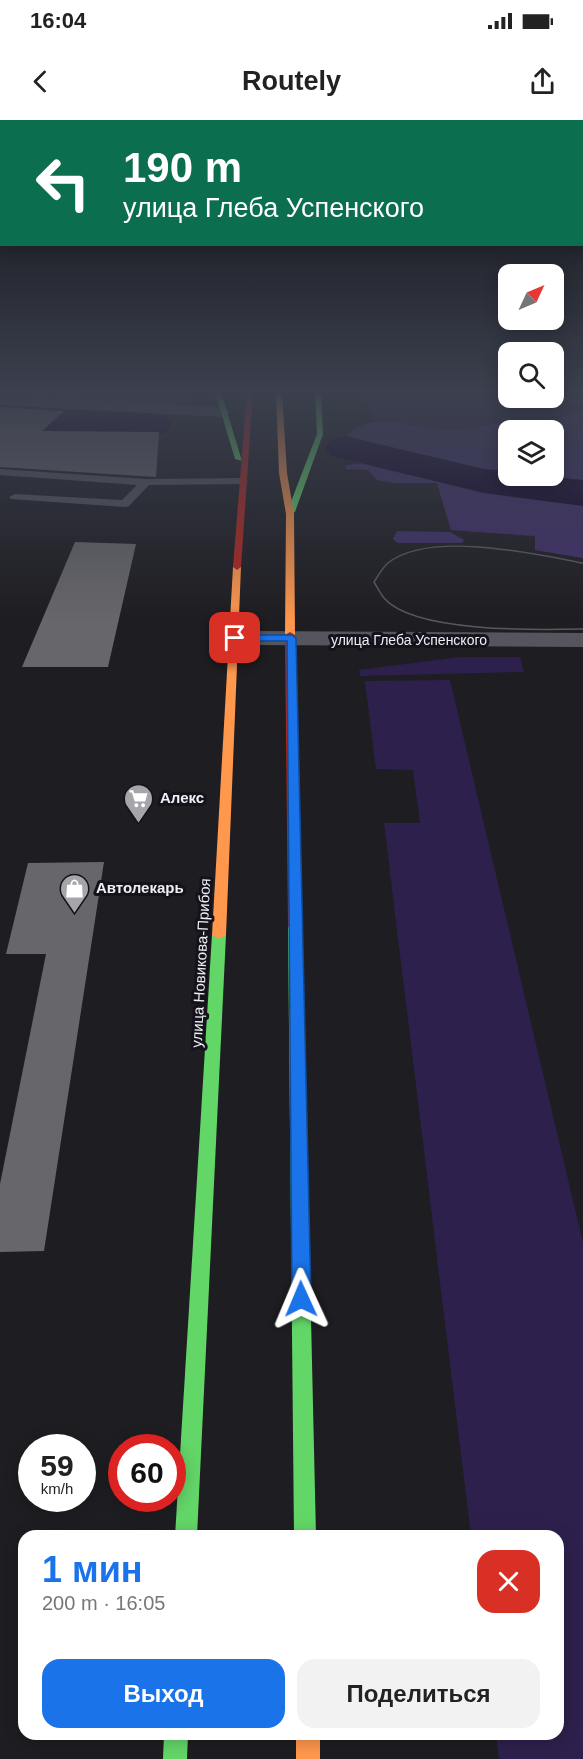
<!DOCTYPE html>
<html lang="ru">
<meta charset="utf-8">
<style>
body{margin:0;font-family:Helvetica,sans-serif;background:#f2f2f2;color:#222;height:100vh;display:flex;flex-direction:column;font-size:22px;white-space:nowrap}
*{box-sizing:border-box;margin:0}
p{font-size:20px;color:#767676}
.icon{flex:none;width:33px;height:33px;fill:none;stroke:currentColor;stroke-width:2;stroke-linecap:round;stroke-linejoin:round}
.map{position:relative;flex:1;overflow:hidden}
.panel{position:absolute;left:18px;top:1410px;width:546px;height:210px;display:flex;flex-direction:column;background:#fff;border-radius:18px;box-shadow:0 3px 15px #0003}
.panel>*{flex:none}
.top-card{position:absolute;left:0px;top:0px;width:584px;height:126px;box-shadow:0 3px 15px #0003;background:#0b6e4f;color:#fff;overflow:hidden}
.needle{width:39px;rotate:46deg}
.buttons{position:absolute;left:498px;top:144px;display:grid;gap:12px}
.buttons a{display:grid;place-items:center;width:66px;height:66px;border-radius:12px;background:#fff;box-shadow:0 3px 15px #0003;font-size:30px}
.speed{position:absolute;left:18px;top:1314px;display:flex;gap:12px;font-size:30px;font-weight:700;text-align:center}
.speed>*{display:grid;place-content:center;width:78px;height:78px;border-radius:50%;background:#fff;box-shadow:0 3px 15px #0003;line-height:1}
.speed small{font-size:15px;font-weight:400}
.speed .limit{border:9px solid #d22;background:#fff;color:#111}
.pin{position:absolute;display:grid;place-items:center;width:51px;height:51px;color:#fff;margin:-26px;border-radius:12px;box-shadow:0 3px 9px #0006}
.me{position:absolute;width:66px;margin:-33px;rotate:359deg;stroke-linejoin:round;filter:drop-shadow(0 0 4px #0008)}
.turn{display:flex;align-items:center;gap:21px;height:126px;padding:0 24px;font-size:27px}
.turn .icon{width:78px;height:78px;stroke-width:2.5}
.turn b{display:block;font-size:42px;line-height:51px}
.round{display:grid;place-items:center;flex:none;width:63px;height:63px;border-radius:18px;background:#f2f2f2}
.overview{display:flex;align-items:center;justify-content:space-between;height:102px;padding:0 24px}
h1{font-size:36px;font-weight:600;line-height:45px;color:#1a73e8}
.cta{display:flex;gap:12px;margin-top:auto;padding:12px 24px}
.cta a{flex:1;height:69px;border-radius:18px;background:#1a73e8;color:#fff;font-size:24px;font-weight:600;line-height:69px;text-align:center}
.cta a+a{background:#f2f2f2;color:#222}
.status{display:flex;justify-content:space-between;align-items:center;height:42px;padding:0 30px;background:#fff;direction:ltr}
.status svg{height:16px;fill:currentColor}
header{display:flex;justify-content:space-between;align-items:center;height:78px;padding:0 24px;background:#fff;font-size:27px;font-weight:600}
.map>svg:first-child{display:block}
.green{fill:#2e204c;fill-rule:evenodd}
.forest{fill:#412f6a;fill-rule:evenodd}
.water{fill:#11032a}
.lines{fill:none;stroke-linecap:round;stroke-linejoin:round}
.river{fill:#11032a;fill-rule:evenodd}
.building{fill:#67666a}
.lane{fill:#56545d;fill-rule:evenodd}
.street{fill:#56545d;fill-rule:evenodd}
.fast{fill:#63d668;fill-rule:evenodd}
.slow{fill:#ff974d;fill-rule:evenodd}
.jam{fill:#b3261e;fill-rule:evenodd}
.tram{stroke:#5a585f;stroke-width:1.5}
.route{fill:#1a73e8;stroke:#114b97;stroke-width:1.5}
.labels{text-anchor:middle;stroke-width:6;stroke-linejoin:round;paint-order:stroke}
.far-street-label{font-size:14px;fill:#efeef4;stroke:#14121a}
.poi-label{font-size:15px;font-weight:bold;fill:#efeef4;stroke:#14121a;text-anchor:start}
.street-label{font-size:15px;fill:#efeef4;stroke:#14121a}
</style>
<div class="status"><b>16:04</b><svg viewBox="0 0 49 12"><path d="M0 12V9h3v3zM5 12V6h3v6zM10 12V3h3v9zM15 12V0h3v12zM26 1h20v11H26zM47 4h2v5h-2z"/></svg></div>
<header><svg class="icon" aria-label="back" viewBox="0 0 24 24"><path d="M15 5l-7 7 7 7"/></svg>Routely<svg class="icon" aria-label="share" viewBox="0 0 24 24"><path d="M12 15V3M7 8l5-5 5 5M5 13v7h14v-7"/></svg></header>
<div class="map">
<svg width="583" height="1639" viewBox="0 0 583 1639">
<rect width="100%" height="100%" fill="#1e1d21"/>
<g class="green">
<path d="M362 272H508V278H554V272H583V438L535 430V416L451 410 437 363H394L379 327 370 288ZM508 310H554V356H508Z"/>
<polygon points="460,537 520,537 524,552 360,556 359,550"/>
<polygon points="450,560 583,1123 583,1639 499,1639 496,1614 558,1614 558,1416 471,1416 384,703 420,703 413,650 376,649 365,561"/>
</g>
<g class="forest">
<polygon points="0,272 51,272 86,276 90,272 190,272 191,281 174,284 77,279 52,285 0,281"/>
<polygon points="560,272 583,272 583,284 550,285 514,279 554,278"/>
<path d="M583 291V367L476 357 471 361 583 378V438L535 430V416L451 410 437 363H394L377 360 368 350 345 349 347 345 360 344 349 333 350 330 365 326 347 320V315C374 289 412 309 444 310 470 312 495 301 522 301 533 300 540 306 553 302 564 298 571 292 583 291ZM508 310H554V356H508Z"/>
<polygon points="114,300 147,301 136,308 0,310 37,304 50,307"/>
<polygon points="397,411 450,412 464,420 462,423 398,423 393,419"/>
</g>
<polygon class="water" points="476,357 583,367 583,378 478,370 471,361"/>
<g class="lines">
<g class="river">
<polygon points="0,286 153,294 166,297 172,305 166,313 153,316 0,308"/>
<polygon points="345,316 484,349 508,351 508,356 543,356 583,360 583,386 484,373 331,336 325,328 331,320"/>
</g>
</g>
<g class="building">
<polygon points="0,272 85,272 79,277"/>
<polygon points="0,287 64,291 42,311 159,312 156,357 0,347"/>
<polygon points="75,422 136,424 108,547 22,547"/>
<polygon points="104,742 44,1131 0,1132 0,1064 46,834 6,834 28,743"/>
</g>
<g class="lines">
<polygon class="lane" points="0,349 146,359 243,358 248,361 243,364 149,365 129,386 125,387 11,379 9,377 15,374 122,380 137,365 0,355"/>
<g class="street">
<polygon points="0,275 223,287 231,292 223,297 0,285"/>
<polygon points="235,511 583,513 583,527 235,525 227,523 223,518 227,513"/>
</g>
<g class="fast">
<polygon points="215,272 221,272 242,341 235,339"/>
<polygon points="315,272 321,272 323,314 295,392 291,394 287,392 317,314"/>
<polygon points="295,803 302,807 316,1416 294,1416 288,807"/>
<polygon points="219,811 226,815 197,1416 175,1416 212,815"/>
<polygon points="164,1614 188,1614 187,1639 163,1639"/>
</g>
<g class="slow">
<polygon points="276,272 282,272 287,353 294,394 295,515 290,518 285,515 286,394 279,353"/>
<polygon points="237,444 241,447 226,815 219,819 212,815 233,447"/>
<rect x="296" y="1614" width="24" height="25"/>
</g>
<g class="jam">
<polygon points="247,272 253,272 241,447 237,450 233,447"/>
<polygon points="290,512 295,515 302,807 295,811 288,807 285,515"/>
</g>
<path class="tram" d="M583 443C535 434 429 410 388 443 382 448 378 456 374 462 377 467 380 473 384 478 414 513 538 510 583 509"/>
</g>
<linearGradient id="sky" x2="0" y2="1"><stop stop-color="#101012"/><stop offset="0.54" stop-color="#3b404e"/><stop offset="1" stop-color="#3b404e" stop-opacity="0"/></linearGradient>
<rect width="583" height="502" fill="url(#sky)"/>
<polygon class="route" points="292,515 296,518 311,1179 308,1185 301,1187 295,1185 292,1179 287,521 235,521 230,518 235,515"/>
<defs>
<symbol id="supermarket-pin" viewBox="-11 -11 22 30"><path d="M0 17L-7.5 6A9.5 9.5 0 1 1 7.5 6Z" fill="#a6a5aa" stroke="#14121a"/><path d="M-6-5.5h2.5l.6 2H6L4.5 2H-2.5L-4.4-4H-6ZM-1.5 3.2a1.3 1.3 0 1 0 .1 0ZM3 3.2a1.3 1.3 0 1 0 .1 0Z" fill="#fff"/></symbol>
<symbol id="shop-pin" viewBox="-11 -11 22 30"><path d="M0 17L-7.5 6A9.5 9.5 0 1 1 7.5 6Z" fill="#a6a5aa" stroke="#14121a"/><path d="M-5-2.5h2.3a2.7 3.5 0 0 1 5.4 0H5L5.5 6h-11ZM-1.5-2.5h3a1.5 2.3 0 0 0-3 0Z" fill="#fff"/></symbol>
</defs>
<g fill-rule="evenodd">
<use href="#supermarket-pin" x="122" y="662" width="33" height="45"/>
<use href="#shop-pin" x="58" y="752" width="33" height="45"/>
</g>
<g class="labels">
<g class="far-street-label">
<text x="409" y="525">улица Глеба Успенского</text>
</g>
<g class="poi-label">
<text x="160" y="683">Алекс</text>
<text x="96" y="773">Автолекарь</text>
</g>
<g class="street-label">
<text transform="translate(201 843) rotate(-87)" y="5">улица Новикова-Прибоя</text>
</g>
</g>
</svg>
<div class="buttons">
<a><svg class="needle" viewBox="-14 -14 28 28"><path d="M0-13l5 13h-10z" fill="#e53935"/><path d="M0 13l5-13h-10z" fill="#767676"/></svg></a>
<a><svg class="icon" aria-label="search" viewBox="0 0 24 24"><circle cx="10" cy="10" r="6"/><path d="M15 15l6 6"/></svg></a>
<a><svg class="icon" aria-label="layers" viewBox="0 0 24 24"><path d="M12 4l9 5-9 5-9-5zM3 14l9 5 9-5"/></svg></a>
</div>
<div class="speed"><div>59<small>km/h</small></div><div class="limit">60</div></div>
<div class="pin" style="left:235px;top:518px;background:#d93025"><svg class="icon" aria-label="arrive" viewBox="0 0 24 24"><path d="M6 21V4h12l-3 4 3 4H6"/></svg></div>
<svg class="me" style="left:301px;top:1179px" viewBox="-20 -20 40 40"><path d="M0-17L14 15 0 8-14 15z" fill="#1a73e8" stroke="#fff" stroke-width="4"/></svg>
<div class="top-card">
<div class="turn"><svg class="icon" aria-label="left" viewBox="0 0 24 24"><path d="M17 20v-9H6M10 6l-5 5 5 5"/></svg><div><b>190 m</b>улица Глеба Успенского</div></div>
</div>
<section class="panel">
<div class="overview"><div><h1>1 мин</h1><p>200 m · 16:05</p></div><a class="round" style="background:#d93025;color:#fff"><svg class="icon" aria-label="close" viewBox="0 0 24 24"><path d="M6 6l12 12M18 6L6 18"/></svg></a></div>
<div class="cta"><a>Выход</a><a>Поделиться</a></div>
</section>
</div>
